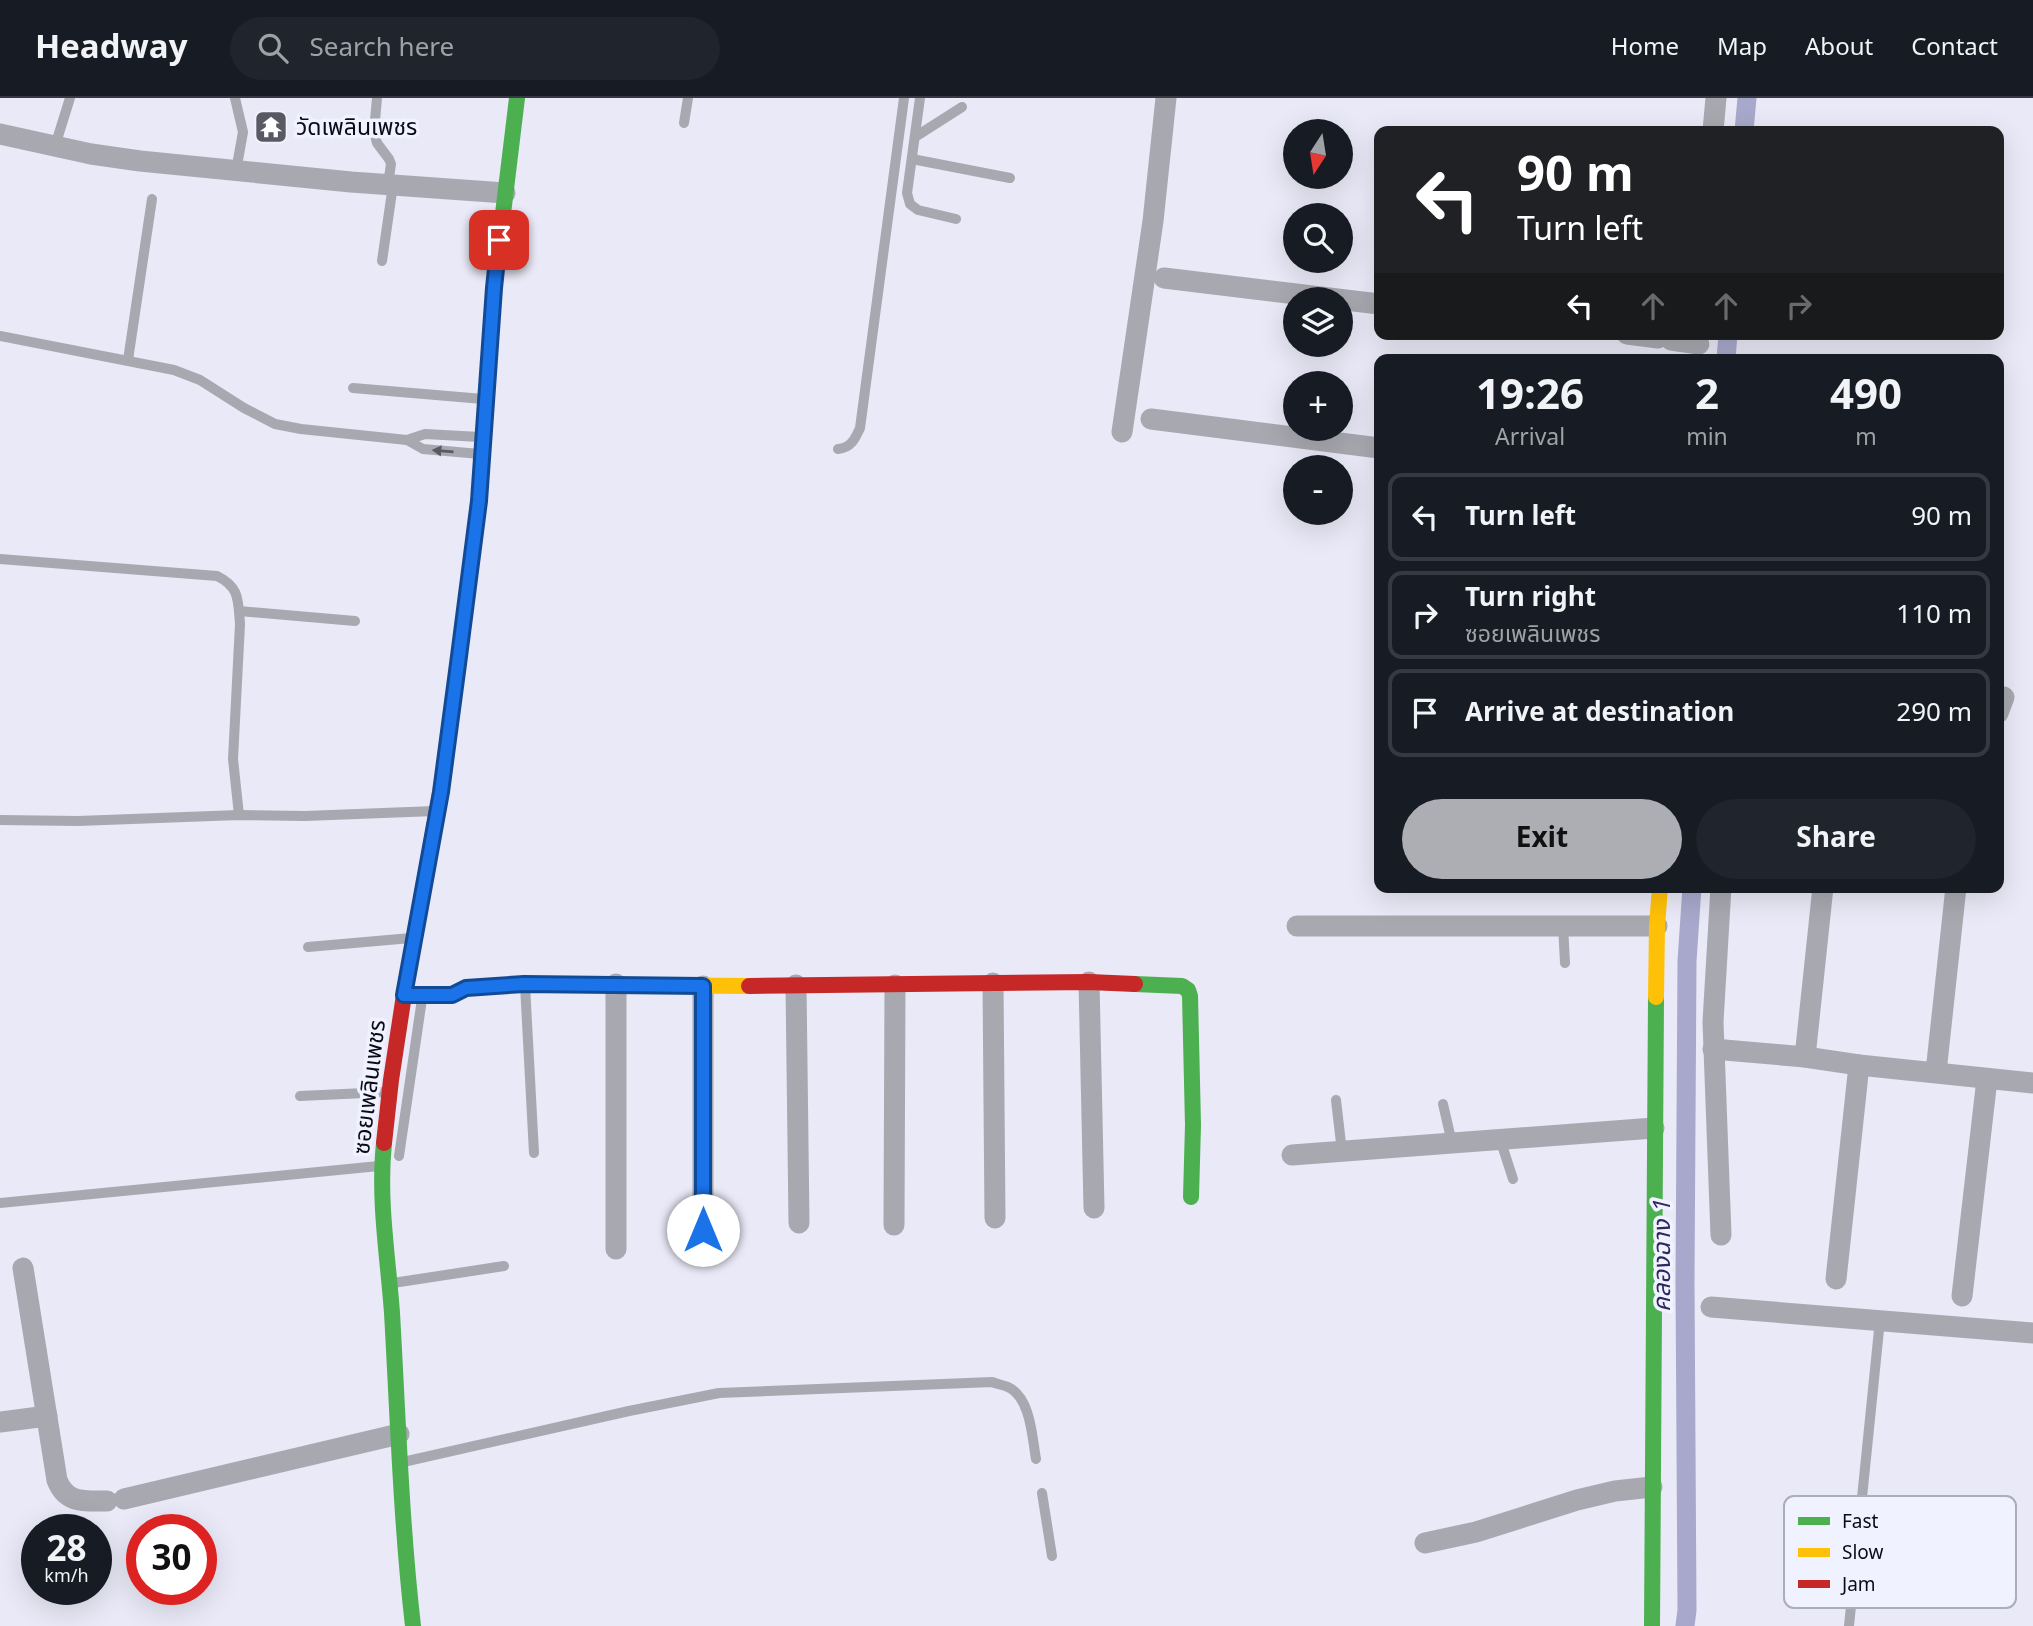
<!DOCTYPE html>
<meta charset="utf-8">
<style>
body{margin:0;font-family:Georgia,"Noto Sans Thai",serif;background:#20242c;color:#f1f3f6;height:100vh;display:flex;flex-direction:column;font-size:26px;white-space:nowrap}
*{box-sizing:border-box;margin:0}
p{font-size:23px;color:#9ea1a6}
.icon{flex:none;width:38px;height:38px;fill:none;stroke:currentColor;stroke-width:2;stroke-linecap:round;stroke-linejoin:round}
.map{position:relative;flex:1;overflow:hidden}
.sheet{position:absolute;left:1374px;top:256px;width:630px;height:539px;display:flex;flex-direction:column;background:#171b24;border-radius:14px;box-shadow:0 7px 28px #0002}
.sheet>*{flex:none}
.hud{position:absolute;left:1374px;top:28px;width:630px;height:214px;border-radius:14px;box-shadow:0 7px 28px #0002;background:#202124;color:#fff;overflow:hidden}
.needle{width:46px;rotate:192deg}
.tools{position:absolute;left:1283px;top:21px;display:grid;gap:14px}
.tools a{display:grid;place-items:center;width:70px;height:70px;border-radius:50%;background:#171b24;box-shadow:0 7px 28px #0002;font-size:35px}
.speed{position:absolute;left:21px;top:1416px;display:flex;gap:14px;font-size:35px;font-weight:700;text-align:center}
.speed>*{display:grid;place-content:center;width:91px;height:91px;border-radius:50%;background:#171b24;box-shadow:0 7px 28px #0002;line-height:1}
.speed small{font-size:18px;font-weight:400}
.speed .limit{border:10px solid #d22;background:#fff;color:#111}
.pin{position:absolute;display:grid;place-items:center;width:60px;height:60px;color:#fff;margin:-30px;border-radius:14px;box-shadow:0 4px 10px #0006}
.me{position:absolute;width:77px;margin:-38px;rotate:0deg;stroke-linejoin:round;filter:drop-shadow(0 0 5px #0008)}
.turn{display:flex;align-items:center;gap:24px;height:147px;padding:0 28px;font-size:32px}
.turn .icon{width:91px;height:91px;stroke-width:2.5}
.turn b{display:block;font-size:49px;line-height:60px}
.lanes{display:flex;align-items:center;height:66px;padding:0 28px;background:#0003;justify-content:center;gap:35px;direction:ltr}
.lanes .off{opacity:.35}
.eta{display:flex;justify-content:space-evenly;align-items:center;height:119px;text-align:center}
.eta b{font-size:42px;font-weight:700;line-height:49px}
.button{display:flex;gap:14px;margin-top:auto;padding:14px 28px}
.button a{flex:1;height:80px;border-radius:42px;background:#adaeb4;color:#111;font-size:28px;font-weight:700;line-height:80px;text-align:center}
.button a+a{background:#20242c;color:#f1f3f6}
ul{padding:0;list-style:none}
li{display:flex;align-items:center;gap:21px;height:88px;margin:0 14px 10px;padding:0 14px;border:4px solid #363941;border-radius:14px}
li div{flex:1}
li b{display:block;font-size:26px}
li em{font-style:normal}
header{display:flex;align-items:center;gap:42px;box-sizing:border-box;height:98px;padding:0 35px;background:#171b24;border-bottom:2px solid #363941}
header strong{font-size:33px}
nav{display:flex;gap:38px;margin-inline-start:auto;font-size:24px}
.search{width:490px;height:63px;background:#20242c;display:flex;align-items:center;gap:18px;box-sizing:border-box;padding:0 24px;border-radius:38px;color:#9ea1a6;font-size:26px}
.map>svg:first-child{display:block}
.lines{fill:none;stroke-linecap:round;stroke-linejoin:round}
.canal{stroke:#a8a8cc;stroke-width:19}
.lane{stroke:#a8a8b0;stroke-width:10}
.street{stroke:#a8a8b0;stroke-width:21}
.fast{stroke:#4caf50;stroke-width:16}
.slow{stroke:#ffc107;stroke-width:16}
.jam{stroke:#c62828;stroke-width:16}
.oneway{fill:#5a5a62}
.route-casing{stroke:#114b97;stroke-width:18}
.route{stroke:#1a73e8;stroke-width:12}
.labels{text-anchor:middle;stroke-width:7;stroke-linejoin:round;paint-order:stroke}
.poi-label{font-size:23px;fill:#0b0b15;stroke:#f1f2ff;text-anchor:start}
.street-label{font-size:23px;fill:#0b0b15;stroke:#f1f2ff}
.water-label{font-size:24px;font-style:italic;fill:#2e2861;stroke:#f1f2ff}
.key{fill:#f1f2ff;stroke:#acadb9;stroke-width:2}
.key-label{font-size:19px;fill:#0b0b15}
</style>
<header>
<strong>Headway</strong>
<div class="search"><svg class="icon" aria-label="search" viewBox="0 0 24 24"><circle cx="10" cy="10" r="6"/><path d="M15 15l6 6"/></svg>Search here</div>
<nav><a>Home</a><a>Map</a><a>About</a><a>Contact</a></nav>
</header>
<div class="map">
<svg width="2033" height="1528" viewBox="0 0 2033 1528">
<rect width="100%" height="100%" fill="#e9e9f7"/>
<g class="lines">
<g class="canal">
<polyline points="1744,33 1747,0"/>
<polyline points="1726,261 1728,236"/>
<polyline points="1685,1528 1687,1512 1685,1184 1687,863 1692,789"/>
</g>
<g class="lane">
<polyline points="235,0 243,34 236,73"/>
<polyline points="377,0 374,34 377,45 389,61 391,66 388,86"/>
<polyline points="920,0 907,95 910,106 918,112 956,121"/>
<polyline points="684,25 688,0"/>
<polyline points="915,39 962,9"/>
<polyline points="55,48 70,0"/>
<polyline points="912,61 1010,80"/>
<polyline points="382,163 393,87"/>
<polyline points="0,238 174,272 200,282 244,310 275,326 301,331 407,342 423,351 480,356"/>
<polyline points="128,262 152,101"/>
<polyline points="353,290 483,301"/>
<polyline points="407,342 425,336 480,339"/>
<path d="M838 351C851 350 855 341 860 330L904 0"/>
<path d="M0 461 217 478C240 489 238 503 240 526L233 661 239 717"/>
<polyline points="239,513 355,523"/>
<polyline points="0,722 78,723 239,717 305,718 435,713"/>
<polyline points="1563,827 1565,865"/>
<polyline points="308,849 411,840"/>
<polyline points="525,887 534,1055"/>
<polyline points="300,998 387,994"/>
<polyline points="1336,1002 1342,1054"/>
<polyline points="1443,1006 1452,1045"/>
<polyline points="1500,1041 1513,1081"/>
<polyline points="399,1058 422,901"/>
<polyline points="0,1105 379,1068"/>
<polyline points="393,1185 504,1168"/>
<path d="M403 1364 629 1313 719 1295 992 1284C997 1286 1003 1287 1008 1289 1031 1300 1032 1339 1036 1361"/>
<polyline points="1042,1395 1052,1458"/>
<polyline points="1849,1528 1880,1222"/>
</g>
<g class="street">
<polyline points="1713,33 1716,0"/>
<polyline points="0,36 91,56 140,63 351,84 505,95"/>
<polyline points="1164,180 1379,206"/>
<polyline points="1627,236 1658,240"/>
<polyline points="1671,242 1699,246"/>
<polyline points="1151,321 1379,350"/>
<polyline points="1122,334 1153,123 1166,0"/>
<polyline points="1998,615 2004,599"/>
<polyline points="1297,828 1657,828"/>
<polyline points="1089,884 1094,1110"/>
<polyline points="993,885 995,1120"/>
<polyline points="616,886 616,1151"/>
<polyline points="796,887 799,1125"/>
<polyline points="1713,951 1805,959 1859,967 2033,985"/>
<polyline points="1805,959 1823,789"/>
<polyline points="1936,974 1956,789"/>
<polyline points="1292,1057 1654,1030"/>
<polyline points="894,1127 895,887"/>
<polyline points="703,1132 703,888"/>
<polyline points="1721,1137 1713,924 1721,789"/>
<path d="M23 1170 57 1382C66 1406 85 1403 107 1403"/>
<polyline points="1836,1181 1859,967"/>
<polyline points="1962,1198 1987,981"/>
<polyline points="1711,1209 2033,1235"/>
<polyline points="0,1324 47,1318"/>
<polyline points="124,1401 399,1336"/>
<polyline points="1425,1445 1476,1434 1577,1402 1615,1393 1652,1389"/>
</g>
<g class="fast">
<polyline points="444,674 479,403 494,190 517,0"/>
<polyline points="1135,886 1182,888 1188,892 1190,898 1193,1027 1191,1099"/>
<path d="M384 1045C378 1102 388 1159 392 1215 398 1319 401 1424 413 1528"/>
<polyline points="1652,1528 1656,899"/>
</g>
<g class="slow">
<polyline points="404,897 451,897 466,890 525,886 749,888"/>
<polyline points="1656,899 1657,828 1660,789"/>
</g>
<g class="jam">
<polyline points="749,888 1089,884 1135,886"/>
<polyline points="384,1045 391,982 404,897 444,674"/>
</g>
</g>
<defs><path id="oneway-solid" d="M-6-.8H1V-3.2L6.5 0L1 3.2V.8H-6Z" transform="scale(1.75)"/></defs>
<use class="oneway" href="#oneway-solid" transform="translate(443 353) rotate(-175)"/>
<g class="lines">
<defs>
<polyline id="route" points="499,142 494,190 479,403 458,566 441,694 404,897 452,897 466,890 524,886 703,888 703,1132"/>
</defs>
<use href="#route" class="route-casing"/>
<use href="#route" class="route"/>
</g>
<defs>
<symbol id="temple-square" viewBox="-11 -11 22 22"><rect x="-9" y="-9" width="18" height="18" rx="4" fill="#595964" stroke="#f1f2ff"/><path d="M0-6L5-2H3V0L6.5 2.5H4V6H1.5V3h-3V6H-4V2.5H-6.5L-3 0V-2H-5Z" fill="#fff"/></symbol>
</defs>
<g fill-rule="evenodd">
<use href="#temple-square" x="252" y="10" width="38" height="38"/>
</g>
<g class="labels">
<g class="poi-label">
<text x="296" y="37">วัดเพลินเพชร</text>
</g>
<g class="street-label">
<text transform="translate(369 989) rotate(-83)" y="8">ซอยเพลินเพชร</text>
</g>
<g class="water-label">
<text transform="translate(1662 1158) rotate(-90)" y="8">คลองฉาง 1</text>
</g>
</g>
<rect x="1784" y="1398" width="232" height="112" rx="10" class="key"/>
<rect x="1798" y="1419" width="32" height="8" fill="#4caf50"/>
<rect x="1798" y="1450" width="32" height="9" fill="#ffc107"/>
<rect x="1798" y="1482" width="32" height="8" fill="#c62828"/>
<g class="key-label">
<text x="1842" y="1430">Fast</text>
<text x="1842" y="1461">Slow</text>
<text x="1842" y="1493">Jam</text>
</g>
</svg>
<div class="tools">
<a><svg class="needle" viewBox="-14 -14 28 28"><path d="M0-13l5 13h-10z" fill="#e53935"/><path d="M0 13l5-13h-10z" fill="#9ea1a6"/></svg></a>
<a><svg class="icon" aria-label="search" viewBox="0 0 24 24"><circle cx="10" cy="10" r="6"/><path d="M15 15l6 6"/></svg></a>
<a><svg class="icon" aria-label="layers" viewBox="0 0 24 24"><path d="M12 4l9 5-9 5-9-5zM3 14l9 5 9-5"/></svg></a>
<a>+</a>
<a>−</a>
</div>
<div class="speed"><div>28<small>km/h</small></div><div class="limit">30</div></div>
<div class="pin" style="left:499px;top:142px;background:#d93025"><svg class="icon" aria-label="arrive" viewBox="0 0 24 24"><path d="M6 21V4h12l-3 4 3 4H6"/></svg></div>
<svg class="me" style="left:703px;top:1132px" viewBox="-20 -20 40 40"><circle r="19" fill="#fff"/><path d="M0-13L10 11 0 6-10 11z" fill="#1a73e8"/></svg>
<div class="hud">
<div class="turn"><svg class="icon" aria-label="left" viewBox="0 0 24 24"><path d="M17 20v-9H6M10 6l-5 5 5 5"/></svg><div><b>90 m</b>Turn left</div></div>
<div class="lanes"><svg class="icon" aria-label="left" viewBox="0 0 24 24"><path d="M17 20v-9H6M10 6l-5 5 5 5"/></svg><svg class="icon off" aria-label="ahead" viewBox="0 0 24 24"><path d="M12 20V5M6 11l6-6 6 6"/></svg><svg class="icon off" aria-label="ahead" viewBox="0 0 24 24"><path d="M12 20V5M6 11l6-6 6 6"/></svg><svg class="icon off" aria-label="right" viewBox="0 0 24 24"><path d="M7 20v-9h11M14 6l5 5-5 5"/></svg></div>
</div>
<section class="sheet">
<div class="eta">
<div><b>19:26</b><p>Arrival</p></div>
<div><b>2</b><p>min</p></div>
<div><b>490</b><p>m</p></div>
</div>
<ul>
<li><svg class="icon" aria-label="left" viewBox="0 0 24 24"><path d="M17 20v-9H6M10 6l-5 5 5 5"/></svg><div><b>Turn left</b></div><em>90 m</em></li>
<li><svg class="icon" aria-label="right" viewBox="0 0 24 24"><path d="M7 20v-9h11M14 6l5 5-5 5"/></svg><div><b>Turn right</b><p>ซอยเพลินเพชร</p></div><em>110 m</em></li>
<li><svg class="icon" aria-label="arrive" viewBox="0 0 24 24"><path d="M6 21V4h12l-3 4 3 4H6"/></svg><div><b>Arrive at destination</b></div><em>290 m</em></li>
</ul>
<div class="button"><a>Exit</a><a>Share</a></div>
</section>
</div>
